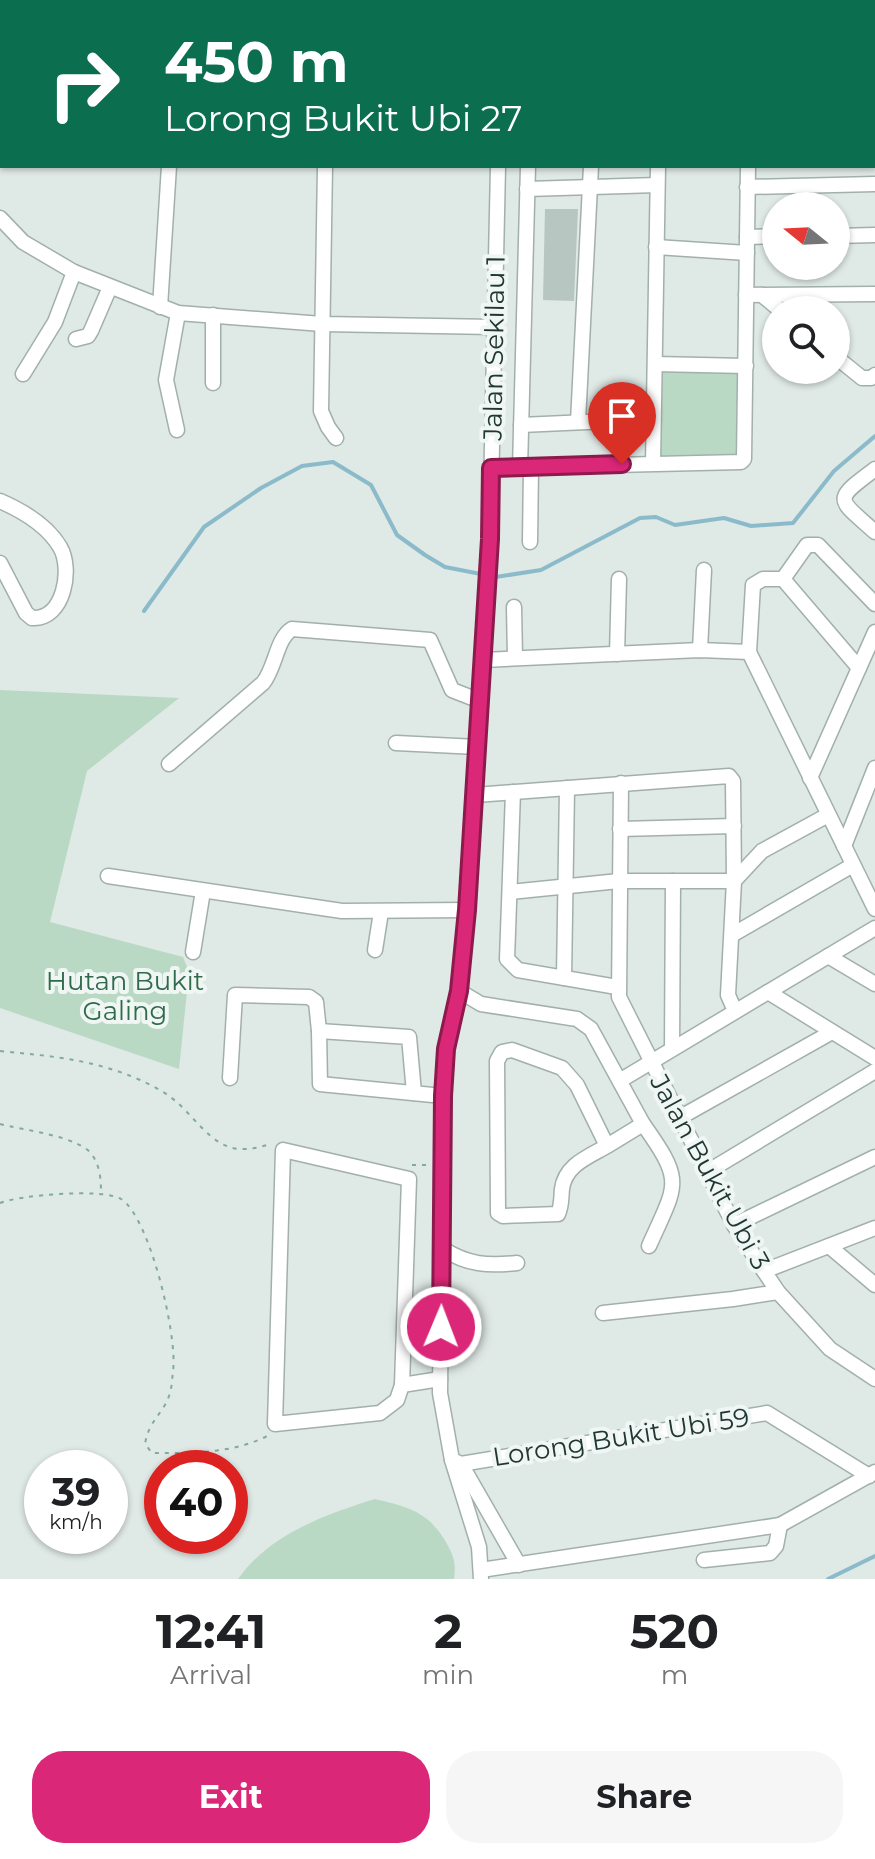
<!DOCTYPE html>
<style>
body{margin:0;font-family:Montserrat,sans-serif;background:#f6f6f6;color:#202124;height:100vh;display:flex;flex-direction:column;font-size:30px;white-space:nowrap}
*{box-sizing:border-box;margin:0}
p{font-size:26px;color:#757577}
.icon{flex:none;width:44px;height:44px;fill:none;stroke:currentColor;stroke-width:2;stroke-linecap:round;stroke-linejoin:round}
.map{position:relative;height:1579px;overflow:hidden}
.panel{display:flex;flex-direction:column;background:#fff;flex:1}
.panel>*{flex:none}
.hud{position:absolute;left:0px;top:0px;width:876px;height:168px;box-shadow:0 2px 6px #0004;background:#0b6e4f;color:#fff;overflow:hidden}
.needle{width:52px;rotate:288deg}
.controls{position:absolute;left:762px;top:192px;display:grid;gap:16px}
.controls a{display:grid;place-items:center;width:88px;height:88px;border-radius:50%;background:#fff;box-shadow:0 2px 6px #0004;font-size:40px}
.speed{position:absolute;left:24px;top:1450px;display:flex;gap:16px;font-size:40px;font-weight:700;text-align:center}
.speed>*{display:grid;place-content:center;width:104px;height:104px;border-radius:50%;background:#fff;box-shadow:0 2px 6px #0004;line-height:1}
.speed small{font-size:20px;font-weight:400}
.speed .limit{border:12px solid #d22;background:#fff;color:#111}
.pin{position:absolute;display:grid;place-items:center;width:68px;height:68px;color:#fff;margin:-82px -34px;border-radius:50% 50% 50% 0;rotate:-45deg;box-shadow:0 0 8px #0007}
.pin .icon{rotate:45deg}
.me{position:absolute;width:88px;margin:-44px;rotate:1deg;stroke-linejoin:round;filter:drop-shadow(0 0 6px #0008)}
.turn{display:flex;align-items:center;gap:28px;height:168px;padding:0 32px;font-size:36px}
.turn .icon{width:104px;height:104px;stroke-width:2.5}
.turn b{display:block;font-size:56px;line-height:68px}
.eta{display:flex;justify-content:space-evenly;align-items:center;height:136px;text-align:center}
.eta b{font-size:48px;font-weight:700;line-height:56px}
.cta{display:flex;gap:16px;margin-top:auto;padding:16px 32px}
.cta a{flex:1;height:92px;border-radius:32px;background:#db2777;color:#fff;font-size:32px;font-weight:700;line-height:92px;text-align:center}
.cta a+a{background:#f6f6f6;color:#202124}
.map>svg:first-child{display:block}
.built{fill:#cdd9d4}
.green{fill:#b9d9c4}
.lines{fill:none;stroke-linecap:round;stroke-linejoin:round}
.stream{stroke:#8bbbca;stroke-width:4}
.building{fill:#b8c6c1}
.minor-casing{stroke:#a2b0ac;stroke-width:17}
.path{stroke:#82aaa1;stroke-width:2;stroke-dasharray:4 6;stroke-linecap:butt}
.minor{stroke:#fff;stroke-width:14}
.route-casing{stroke:#8e194d;stroke-width:20}
.route{stroke:#db2777;stroke-width:14}
.labels{text-anchor:middle;stroke-width:8;stroke-linejoin:round;paint-order:stroke}
.street-label{font-size:26px;fill:#213733;stroke:#eff6f3}
.park-label{font-size:26px;fill:#2f6b4b;stroke:#eff6f3}
</style>
<div class="map">
<svg width="875" height="1579" viewBox="0 0 875 1579">
<rect width="100%" height="100%" fill="#dfe9e5"/>
<polygon class="built" points="529,0 875,0 875,59 874,2 529,2"/>
<g class="green">
<polygon points="660,370 751,372 750,465 658,468"/>
<polygon points="0,690 179,698 87,771 50,922 183,957 189,972 179,1069 0,1008"/>
<path d="M375 1499C409 1507 429 1512 447 1544 454 1557 456 1563 454 1579H238C270 1534 324 1515 375 1499Z"/>
</g>
<g class="lines">
<g class="stream">
<polyline points="144,611 204,527 261,488 302,466 333,462 371,485 397,535 425,555 445,567 496,577 541,570 640,518 656,517 675,525 724,518 751,526 793,523 834,471 875,436"/>
<polyline points="828,1579 875,1556"/>
</g>
</g>
<polygon class="building" points="545,209 578,209 574,301 543,300"/>
<g class="lines">
<defs>
<g id="minor">
<polyline points="46,0 49,2"/>
<polyline points="297,0 298,2"/>
<polyline points="855,0 855,2"/>
<polyline points="510,2 511,0"/>
<polyline points="534,2 535,0"/>
<polyline points="660,2 660,0"/>
<polyline points="874,11 875,11"/>
<polyline points="874,66 875,66"/>
<polyline points="874,130 875,130"/>
<polyline points="325,166 321,411 328,427 336,438"/>
<polyline points="747,187 875,184"/>
<polyline points="527,189 657,185"/>
<polyline points="0,218 23,242 74,272 178,313 322,324 494,327"/>
<polyline points="836,236 875,235"/>
<polyline points="747,237 776,236"/>
<polyline points="656,247 747,253"/>
<polyline points="746,295 875,294"/>
<polyline points="762,295 780,310"/>
<polyline points="160,307 169,166"/>
<polyline points="213,315 213,383"/>
<polyline points="76,339 88,336 91,331 110,287"/>
<polyline points="836,357 862,378 871,378 875,375"/>
<polyline points="655,364 746,366"/>
<polyline points="23,374 55,322 74,272"/>
<polyline points="578,422 591,166"/>
<polyline points="521,425 653,419"/>
<polyline points="177,430 166,380 178,313"/>
<polyline points="653,463 658,166"/>
<polyline points="491,468 741,462 744,459 748,166"/>
<polyline points="520,468 528,166"/>
<path d="M875 469C832 501 837 498 875 532"/>
<path d="M0 501C23 511 47 525 60 547 73 569 64 620 32 618L26 613 0 563"/>
<polyline points="530,542 531,468"/>
<polyline points="783,579 859,668"/>
<polyline points="875,604 818,545 807,545 783,579 763,579 753,585 749,652 875,909"/>
<polyline points="514,607 515,658"/>
<polyline points="700,650 704,570"/>
<polyline points="617,654 619,579"/>
<polyline points="483,660 700,650 749,652"/>
<polyline points="396,743 477,747"/>
<path d="M169 764 263 683C276 667 276 639 292 629L430 640 452 690 480 701"/>
<polyline points="810,778 875,632"/>
<polyline points="621,783 619,997 734,1225 764,1271 778,1292 830,1349 875,1379"/>
<polyline points="513,792 507,959 518,970 617,987"/>
<polyline points="475,795 729,776 733,781 734,881 728,995 735,1011"/>
<polyline points="620,829 734,826"/>
<polyline points="844,846 875,768"/>
<polyline points="108,876 342,911 467,910"/>
<polyline points="734,881 762,851 828,815"/>
<polyline points="510,892 619,881 734,881"/>
<polyline points="732,935 853,865"/>
<polyline points="375,950 381,912"/>
<polyline points="193,952 203,891"/>
<polyline points="828,956 875,984"/>
<polyline points="564,978 567,788"/>
<path d="M459 991 481 1004 577 1019 591 1029 643 1124 607 1146 577 1085 562 1068 512 1050 502 1052 497 1061 498 1213 503 1216 558 1214C562 1205 561 1198 562 1189 565 1165 588 1157 607 1146"/>
<polyline points="768,992 875,1058"/>
<polyline points="319,1031 409,1037 414,1093"/>
<polyline points="672,1049 673,881"/>
<polyline points="230,1078 235,995 309,997 316,1002 319,1031 320,1084 443,1096"/>
<polyline points="621,1080 875,928"/>
<polyline points="679,1118 832,1032"/>
<path d="M643 1124C685 1183 677 1183 649 1246"/>
<polygon points="283,1150 409,1179 402,1385 397,1400 380,1413 275,1424"/>
<polyline points="707,1172 875,1071"/>
<polyline points="734,1225 875,1157"/>
<polyline points="829,1246 875,1285"/>
<path d="M443 1249C468 1265 488 1266 517 1263"/>
<polyline points="764,1271 875,1228"/>
<polyline points="603,1313 733,1299 778,1292"/>
<polyline points="402,1385 440,1379"/>
<polyline points="452,1460 461,1464 767,1413 869,1476"/>
<polyline points="461,1464 519,1565"/>
<polyline points="704,1560 770,1553 776,1546 780,1525"/>
<polyline points="481,1570 780,1525 875,1472"/>
<polyline points="481,1579 479,1547 452,1460 440,1393 443,1096 446,1049 459,991 467,910 490,539 498,166"/>
</g>
</defs>
<use href="#minor" class="minor-casing"/>
<g class="path">
<path d="M0 1051C49 1056 93 1059 140 1080 154 1086 170 1095 181 1106 211 1136 223 1160 270 1144"/>
<path d="M0 1124C22 1130 81 1136 93 1156 100 1167 101 1180 101 1192"/>
<polyline points="412,1165 430,1165"/>
<path d="M0 1203C19 1195 104 1188 121 1199 150 1217 178 1338 173 1371 172 1379 172 1388 169 1396 163 1414 149 1420 145 1444L152 1453C190 1453 234 1454 269 1435"/>
</g>
<use href="#minor" class="minor"/>
</g>
<g class="lines">
<defs>
<polyline id="route" points="441,1327 443,1096 446,1049 459,991 467,910 490,539 491,468 622,464"/>
</defs>
<use href="#route" class="route-casing"/>
<use href="#route" class="route"/>
</g>
<g class="labels">
<g class="street-label">
<text transform="translate(494 348) rotate(-89)" y="9">Jalan Sekilau 1</text>
<text transform="translate(710 1172) rotate(61)" y="9">Jalan Bukit Ubi 3</text>
<text transform="translate(621 1437) rotate(-9)" y="9">Lorong Bukit Ubi 59</text>
</g>
<g class="park-label">
<text x="125" y="990">Hutan Bukit<tspan x="125" dy="30">Galing</tspan></text>
</g>
</g>
</svg>
<div class="controls">
<a><svg class="needle" viewBox="-14 -14 28 28"><path d="M0-13l5 13h-10z" fill="#e53935"/><path d="M0 13l5-13h-10z" fill="#757577"/></svg></a>
<a><svg class="icon" aria-label="search" viewBox="0 0 24 24"><circle cx="10" cy="10" r="6"/><path d="M15 15l6 6"/></svg></a>
</div>
<div class="speed"><div>39<small>km/h</small></div><div class="limit">40</div></div>
<div class="pin" style="left:622px;top:464px;background:#d93025"><svg class="icon" aria-label="arrive" viewBox="0 0 24 24"><path d="M6 21V4h12l-3 4 3 4H6"/></svg></div>
<svg class="me" style="left:441px;top:1327px" viewBox="-20 -20 40 40"><circle r="17" fill="#db2777" stroke="#fff" stroke-width="3"/><path d="M0-11L8 9 0 5-8 9z" fill="#fff"/></svg>
<div class="hud">
<div class="turn"><svg class="icon" aria-label="right" viewBox="0 0 24 24"><path d="M7 20v-9h11M14 6l5 5-5 5"/></svg><div><b>450 m</b>Lorong Bukit Ubi 27</div></div>
</div>
</div>
<section class="panel">
<div class="eta">
<div><b>12:41</b><p>Arrival</p></div>
<div><b>2</b><p>min</p></div>
<div><b>520</b><p>m</p></div>
</div>
<div class="cta"><a>Exit</a><a>Share</a></div>
</section>
